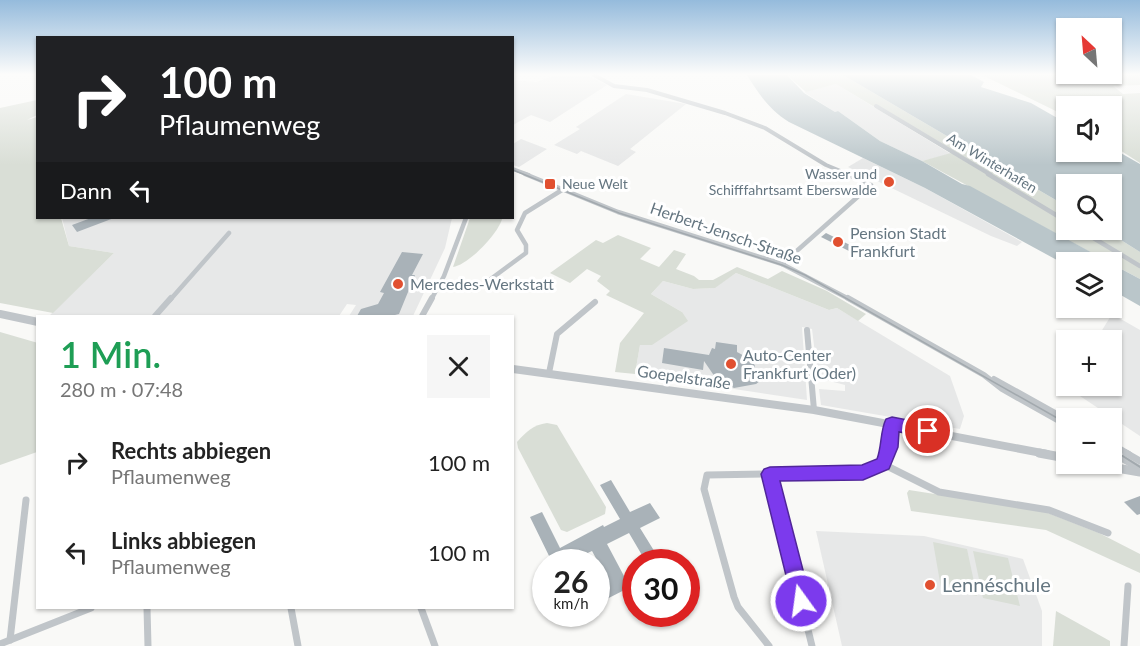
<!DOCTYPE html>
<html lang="de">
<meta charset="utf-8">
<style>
body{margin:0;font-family:Lato,sans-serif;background:#f6f6f6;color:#222;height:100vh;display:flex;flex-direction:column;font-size:22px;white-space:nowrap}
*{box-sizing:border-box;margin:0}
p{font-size:20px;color:#767676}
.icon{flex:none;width:33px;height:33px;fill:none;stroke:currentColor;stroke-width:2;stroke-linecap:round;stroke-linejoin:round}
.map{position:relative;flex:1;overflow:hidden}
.sheet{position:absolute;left:36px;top:315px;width:478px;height:294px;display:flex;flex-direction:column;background:#fff;border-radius:0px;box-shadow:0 2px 4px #0004}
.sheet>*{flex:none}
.hud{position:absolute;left:36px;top:36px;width:478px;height:183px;border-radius:0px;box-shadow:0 2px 4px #0004;background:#202124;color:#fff;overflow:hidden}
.needle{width:39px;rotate:334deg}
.buttons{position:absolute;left:1056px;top:18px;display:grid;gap:12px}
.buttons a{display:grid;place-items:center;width:66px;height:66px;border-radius:0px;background:#fff;box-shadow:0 2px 4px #0004;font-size:30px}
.speed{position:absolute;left:532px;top:549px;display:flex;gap:12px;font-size:30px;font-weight:700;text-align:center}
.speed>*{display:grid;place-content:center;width:78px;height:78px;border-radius:50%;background:#fff;box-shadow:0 2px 4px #0004;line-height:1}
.speed small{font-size:15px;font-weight:400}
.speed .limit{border:9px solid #d22;background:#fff;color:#111}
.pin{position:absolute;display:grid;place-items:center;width:51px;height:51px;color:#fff;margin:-26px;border:3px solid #fff;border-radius:50%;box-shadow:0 2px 6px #0007}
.me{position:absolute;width:66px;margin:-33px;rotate:346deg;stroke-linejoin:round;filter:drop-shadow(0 0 4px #0008)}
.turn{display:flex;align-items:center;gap:21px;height:126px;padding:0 24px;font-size:27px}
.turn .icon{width:78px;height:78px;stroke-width:2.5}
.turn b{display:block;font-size:42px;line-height:51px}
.then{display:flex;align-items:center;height:57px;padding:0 24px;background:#0003;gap:12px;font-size:22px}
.round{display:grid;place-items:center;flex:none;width:63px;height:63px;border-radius:0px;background:#f6f6f6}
.summary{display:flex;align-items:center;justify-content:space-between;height:102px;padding:0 24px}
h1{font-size:36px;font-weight:600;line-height:45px;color:#1e9e55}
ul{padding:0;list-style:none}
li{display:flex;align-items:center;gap:18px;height:90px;padding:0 24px}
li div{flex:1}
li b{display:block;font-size:22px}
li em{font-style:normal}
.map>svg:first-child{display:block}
.built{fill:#e7e8e8}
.green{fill:#d9ded6}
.water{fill:#bac6ca}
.building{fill:#a9b2b8}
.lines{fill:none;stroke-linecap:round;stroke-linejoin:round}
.minor-far3{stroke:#c0c5c9;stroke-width:4}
.minor-far2{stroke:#c0c5c9;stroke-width:4.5}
.minor-far1{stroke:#c0c5c9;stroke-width:6}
.minor{stroke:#c0c5c9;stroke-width:7}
.tertiary-far1{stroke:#c0c5c9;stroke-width:8}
.tertiary{stroke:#c0c5c9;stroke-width:9}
.tram-far1{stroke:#a2a9ae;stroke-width:1.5}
.tram{stroke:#a2a9ae;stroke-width:2}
.route{fill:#7c3aed;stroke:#51269a;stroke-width:1.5}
.poi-dot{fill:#e15030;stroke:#fff;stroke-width:2}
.labels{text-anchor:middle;stroke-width:6;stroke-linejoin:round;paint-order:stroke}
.far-street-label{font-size:14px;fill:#657681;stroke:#fff}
.far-poi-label{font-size:14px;fill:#657681;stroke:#fff;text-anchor:end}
.street-label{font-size:16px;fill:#657681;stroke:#fff}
.poi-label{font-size:16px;fill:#657681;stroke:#fff;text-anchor:start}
.near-poi-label{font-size:20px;fill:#657681;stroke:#fff;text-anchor:start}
</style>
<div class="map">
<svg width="1140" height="646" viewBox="0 0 1140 646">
<rect width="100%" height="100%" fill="#f9f9f7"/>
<g class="built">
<polygon points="555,75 587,75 607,85 550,122 531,115 513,125 513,80 536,82"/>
<polygon points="836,84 951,154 922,161 880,141 838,111 835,112 804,92"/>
<polygon points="626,94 686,104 630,149 636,152 618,166 581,151 577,154 554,145 580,129 576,127"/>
<polygon points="521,139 547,149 519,167 513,165 513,144"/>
<polygon points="863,158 925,188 1022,242 1017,246 991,236 848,167"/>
<polygon points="62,218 452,218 445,248 413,316 349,316 356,305 347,304 339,316 49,316 114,253 69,246"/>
<polygon points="736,273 829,310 837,308 950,376 964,416 960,429 821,405 819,389 845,391 845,385 818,378 812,329 802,327 807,400 635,374 640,345 682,312 651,294 663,281 693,289 714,288"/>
<polygon points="1112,314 1140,330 1140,436 1068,388 1069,386 1112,386 1112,340 1096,340"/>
<polygon points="816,531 924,536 1023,559 1042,611 1042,646 842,646"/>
</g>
<g class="green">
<polygon points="787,75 843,75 1066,206 1066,230 1105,230 1140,252 1140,279 922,161 951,153 836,84 806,92"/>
<polygon points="982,75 1140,75 1140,85 1113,86 1123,94 1140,93 1140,163 1112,145 1112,106 1066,106 1066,116"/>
<polygon points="37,100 37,115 27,120 37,117 38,218 61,218 69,246 114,253 53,313 0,303 0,108"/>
<path d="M470 218 502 219C498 234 468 265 453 267Z"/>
<polygon points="618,235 651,248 640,259 659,267 674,250 686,254 676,269 694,276 699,280 713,280 737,267 768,279 782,271 827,291 866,314 858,321 837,308 829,310 736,273 715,288 693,289 663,281 651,294 682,312 688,321 652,345 640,345 635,374 615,372 620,343 644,313 606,295 610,291 597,281 601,276 587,269 570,283 550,273 596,240 603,243"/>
<polygon points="0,332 38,343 37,452 0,465"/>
<path d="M547 423 557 425 606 507 605 514 567 532 561 530 518 448 517 442C527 431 533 425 547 423Z"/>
<polygon points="909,490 1043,511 1099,533 1140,554 1140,573 1046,530 911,511 907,493"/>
<polygon points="933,542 967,549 977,596 941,588"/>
<polygon points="973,551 1008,558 1020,606 983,598"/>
<polygon points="1056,611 1110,641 1110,646 1053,646"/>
</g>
<g class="water">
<path d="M747 75H787L804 93 835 112 838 111 880 141 922 161 962 184 970 186 1109 262H1066V265L925 188 789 122C769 110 759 94 747 75Z"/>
<polygon points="843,75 971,75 984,82 981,87 1031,103 1066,123 1066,152 1112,152 1112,148 1140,164 1140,252 1105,230 1112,230 1112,184 1066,184 1066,206"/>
<polygon points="1112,264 1140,279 1140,306 1112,290"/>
</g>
<g class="building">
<polygon points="91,218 114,218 77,232 72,225"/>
<polygon points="826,233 854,247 849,251 821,237"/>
<polygon points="402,252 423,254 412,275 415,275 399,314 391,316 357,316 361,309 378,304 384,293 380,292"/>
<polygon points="716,342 737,345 737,352 752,360 755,366 753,371 764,378 756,384 734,388 715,377 704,361 703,370 662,363 664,348 709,355 712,348 715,349"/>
<polygon points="611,480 630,512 650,503 660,518 640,528 661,562 646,562 629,533 607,544 624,576 636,570 636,584 601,602 597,588 609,582 592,551 568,562 552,562 530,517 542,512 560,548 603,525 604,527 620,519 600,485"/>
<polygon points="1140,496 1140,514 1137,515 1124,502"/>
</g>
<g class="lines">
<g class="minor-far3">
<polyline points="594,75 614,86 647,90 725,113 765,128 826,165 850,175"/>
<polyline points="876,106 991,175"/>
<polyline points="513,169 529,175"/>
</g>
<g class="minor-far2">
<polyline points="525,174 618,212 782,264 851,300"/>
<polyline points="988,174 1066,221"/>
<polyline points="1080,230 1140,266"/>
<polyline points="782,264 871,185 846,174"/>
<polyline points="484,284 526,253 526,245 517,230 525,213 562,190"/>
<polyline points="170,300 229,233"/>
<polyline points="431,300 444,276 466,218"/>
</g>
<g class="minor-far1">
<polyline points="848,298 984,375 1002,389 1066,425"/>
<polyline points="155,316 171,298"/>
<polyline points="422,316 432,298"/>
<polyline points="807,330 814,410"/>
<polyline points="549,373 557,334 595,302"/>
<polyline points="994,379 1066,419"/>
<polyline points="1112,444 1129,454"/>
<polyline points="1112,452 1116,454"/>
<polyline points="887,454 892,424"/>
</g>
<g class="minor">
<polyline points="1113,453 1140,469"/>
<polyline points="1126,453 1140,461"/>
<polyline points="883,464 939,492 1049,510 1108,533"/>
<polyline points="770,474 812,646"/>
<polyline points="147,608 148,646"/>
<polyline points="291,608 298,646"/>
<polyline points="421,608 435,646"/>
<polyline points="10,640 26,500"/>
<polyline points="0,644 91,608"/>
<polyline points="769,646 738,607 734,597 704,489 707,475 863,472 883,464 888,453"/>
<polyline points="1124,646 1128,586"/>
</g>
<g class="tertiary-far1">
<polyline points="0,314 38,322"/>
<polyline points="513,369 814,410 1047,454"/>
</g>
<g class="tertiary">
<polyline points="1039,453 1066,458"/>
<polyline points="1094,464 1140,472"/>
</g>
<g class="tram-far1">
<polyline points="513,170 619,213 782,265 805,275 1066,423"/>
<polyline points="1112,449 1120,454"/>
</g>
<polyline class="tram" points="1118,453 1140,467"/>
</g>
<linearGradient id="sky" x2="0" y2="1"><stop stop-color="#95bbdc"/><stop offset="0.45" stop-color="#fcfcfb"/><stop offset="1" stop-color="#fcfcfb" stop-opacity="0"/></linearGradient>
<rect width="1140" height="165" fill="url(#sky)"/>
<path class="route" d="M892 417 928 424 933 426 936 431 933 435 928 437 899 432 898 447 889 469 863 480 780 481 811 601 808 608 801 611 794 608 761 474 764 469 770 467 862 465 877 459C882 446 880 431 886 419Z"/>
<g class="poi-dot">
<circle cx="889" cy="182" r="6"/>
<rect x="544" y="178" width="12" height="12" rx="3"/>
<circle cx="838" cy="242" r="6"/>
<circle cx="398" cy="284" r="6"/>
<circle cx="731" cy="364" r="6"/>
<circle cx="930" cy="585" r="6"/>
</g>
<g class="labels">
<g class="far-street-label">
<text transform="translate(992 163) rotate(31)" y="5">Am Winterhafen</text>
</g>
<g class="far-poi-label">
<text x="877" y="179">Wasser und<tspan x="877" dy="16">Schifffahrtsamt Eberswalde</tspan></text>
<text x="562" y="189" text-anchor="start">Neue Welt</text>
</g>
<g class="street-label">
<text transform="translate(726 233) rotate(19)" y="6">Herbert-Jensch-Straße</text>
<text transform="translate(684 377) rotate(8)" y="6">Goepelstraße</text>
</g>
<g class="poi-label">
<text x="850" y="239">Pension Stadt<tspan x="850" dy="18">Frankfurt</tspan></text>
<text x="410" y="290">Mercedes-Werkstatt</text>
<text x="743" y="361">Auto-Center<tspan x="743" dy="18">Frankfurt (Oder)</tspan></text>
</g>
<g class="near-poi-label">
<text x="942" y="592">Lennéschule</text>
</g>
</g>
</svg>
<div class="buttons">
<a><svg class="needle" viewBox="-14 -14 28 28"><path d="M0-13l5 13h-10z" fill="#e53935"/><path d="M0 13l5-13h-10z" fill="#767676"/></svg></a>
<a><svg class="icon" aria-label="sound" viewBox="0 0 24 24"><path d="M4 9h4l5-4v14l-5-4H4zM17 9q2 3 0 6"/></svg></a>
<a><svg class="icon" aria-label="search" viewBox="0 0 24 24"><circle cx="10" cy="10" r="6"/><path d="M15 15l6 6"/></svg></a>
<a><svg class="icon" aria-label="layers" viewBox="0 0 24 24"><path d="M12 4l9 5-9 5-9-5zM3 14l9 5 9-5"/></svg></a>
<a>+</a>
<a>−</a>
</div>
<div class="speed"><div>26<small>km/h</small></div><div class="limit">30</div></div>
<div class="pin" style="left:928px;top:431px;background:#d93025"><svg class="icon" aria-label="arrive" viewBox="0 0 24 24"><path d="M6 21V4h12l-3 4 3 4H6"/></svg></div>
<svg class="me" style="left:801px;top:601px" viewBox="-20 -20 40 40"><circle r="17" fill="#7c3aed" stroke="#fff" stroke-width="3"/><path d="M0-11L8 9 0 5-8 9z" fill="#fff"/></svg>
<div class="hud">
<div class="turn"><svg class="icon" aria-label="right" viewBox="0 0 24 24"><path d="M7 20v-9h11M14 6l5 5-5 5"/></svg><div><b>100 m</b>Pflaumenweg</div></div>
<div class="then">Dann<svg class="icon" aria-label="left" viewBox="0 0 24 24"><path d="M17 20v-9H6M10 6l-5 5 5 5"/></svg></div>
</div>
<section class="sheet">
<div class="summary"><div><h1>1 Min.</h1><p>280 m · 07:48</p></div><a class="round"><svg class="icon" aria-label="close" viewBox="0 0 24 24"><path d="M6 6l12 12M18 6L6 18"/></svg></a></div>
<ul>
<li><svg class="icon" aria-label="right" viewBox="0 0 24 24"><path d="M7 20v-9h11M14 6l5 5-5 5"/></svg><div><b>Rechts abbiegen</b><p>Pflaumenweg</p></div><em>100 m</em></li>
<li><svg class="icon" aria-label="left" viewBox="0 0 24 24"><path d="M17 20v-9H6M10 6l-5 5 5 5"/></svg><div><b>Links abbiegen</b><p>Pflaumenweg</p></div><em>100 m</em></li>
</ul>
</section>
</div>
